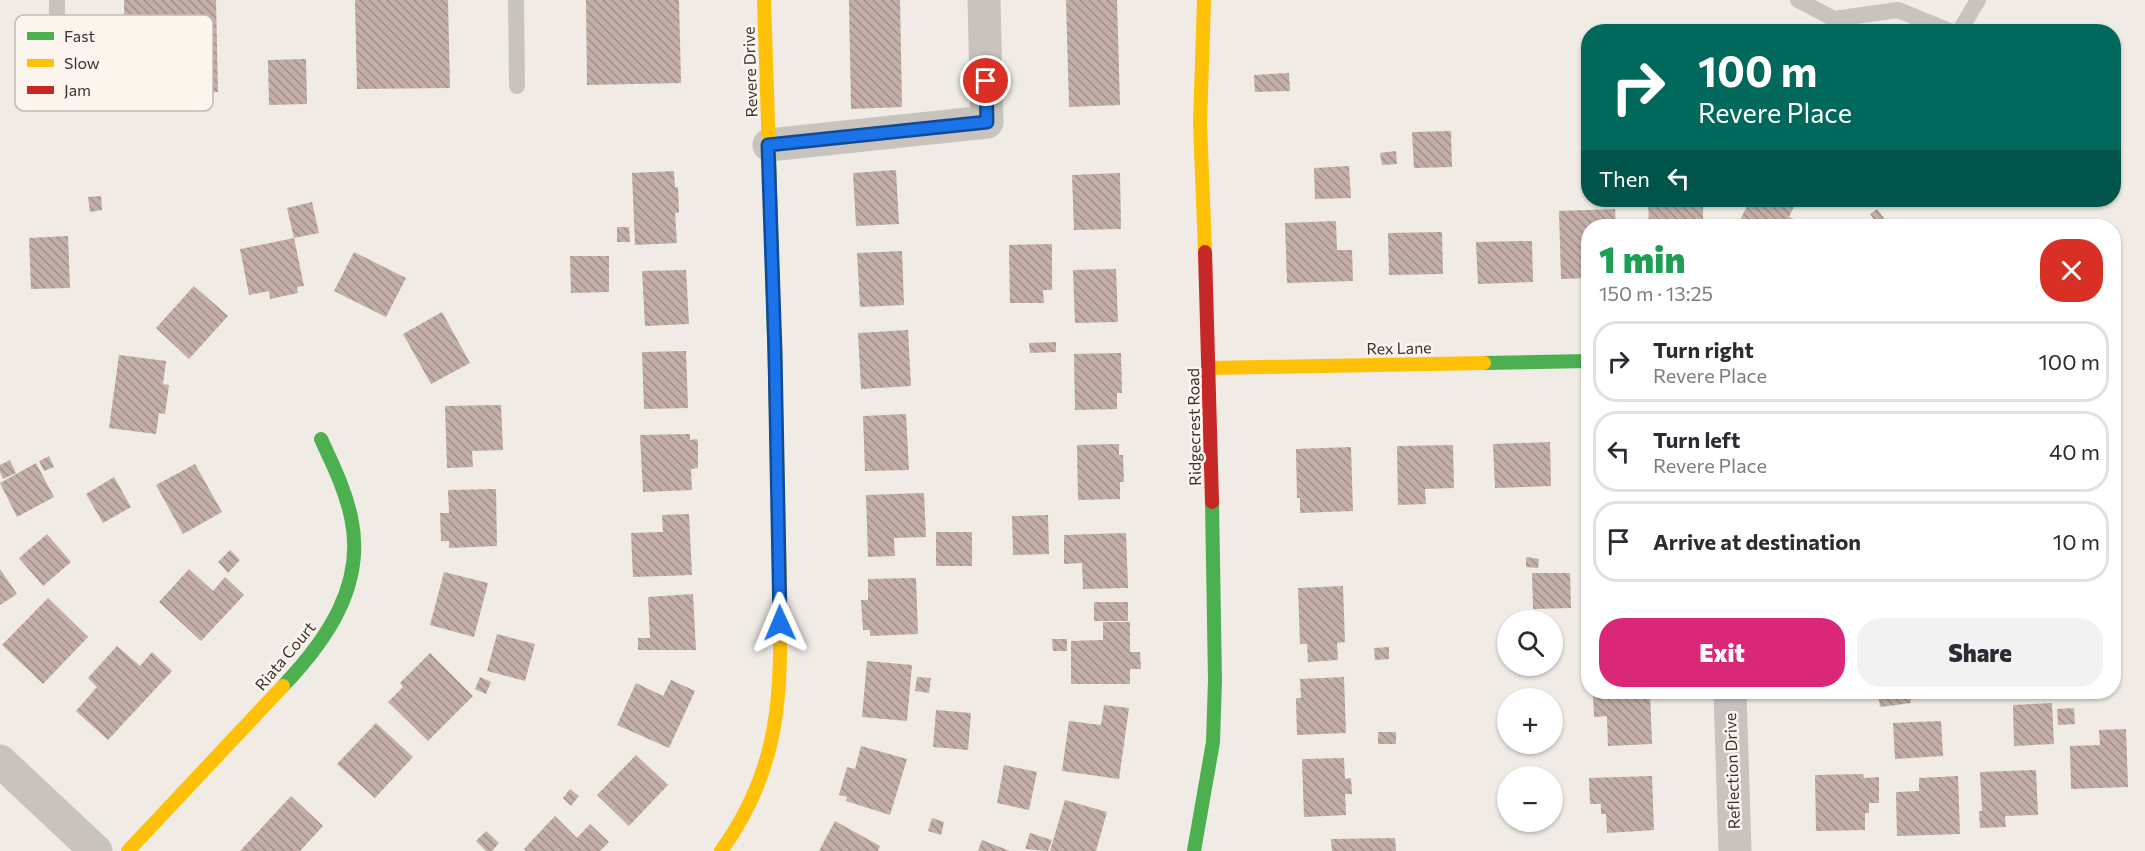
<!DOCTYPE html>
<meta charset="utf-8">
<style>
body{margin:0;font-family:Commissioner,sans-serif;background:#f2f2f3;color:#2b2b33;height:100vh;display:flex;flex-direction:column;font-size:22px;white-space:nowrap}
*{box-sizing:border-box;margin:0}
p{font-size:20px;color:#7c7c81}
.icon{flex:none;width:33px;height:33px;fill:none;stroke:currentColor;stroke-width:2;stroke-linecap:round;stroke-linejoin:round}
.map{position:relative;flex:1;overflow:hidden}
.drawer{position:absolute;left:1581px;top:219px;width:540px;height:480px;display:flex;flex-direction:column;background:#fff;border-radius:24px;box-shadow:0 2px 4px #0004}
.drawer>*{flex:none}
.guide{position:absolute;left:1581px;top:24px;width:540px;height:183px;border-radius:24px;box-shadow:0 2px 4px #0004;background:#00695c;color:#fff;overflow:hidden}
.fabs{position:absolute;left:1497px;top:610px;display:grid;gap:12px}
.fabs a{display:grid;place-items:center;width:66px;height:66px;border-radius:50%;background:#fff;box-shadow:0 2px 4px #0004;font-size:30px}
.pin{position:absolute;display:grid;place-items:center;width:51px;height:51px;color:#fff;margin:-26px;border:3px solid #fff;border-radius:50%;box-shadow:0 2px 6px #0007}
.me{position:absolute;width:66px;margin:-33px;rotate:359deg;stroke-linejoin:round;filter:drop-shadow(0 0 4px #0008)}
.turn{display:flex;align-items:center;gap:21px;height:126px;padding:0 18px;font-size:27px}
.turn .icon{width:78px;height:78px;stroke-width:2.5}
.turn b{display:block;font-size:42px;line-height:51px}
.then{display:flex;align-items:center;height:57px;padding:0 18px;background:#0003;gap:12px;font-size:22px}
.round{display:grid;place-items:center;flex:none;width:63px;height:63px;border-radius:24px;background:#f2f2f3}
.headline{display:flex;align-items:center;justify-content:space-between;height:102px;padding:0 18px}
h1{font-size:36px;font-weight:800;line-height:45px;color:#1e9e55}
.action{display:flex;gap:12px;margin-top:auto;padding:12px 18px}
.action a{flex:1;height:69px;border-radius:24px;background:#db2777;color:#fff;font-size:24px;font-weight:800;line-height:69px;text-align:center}
.action a+a{background:#f2f2f3;color:#2b2b33}
ul{padding:0;list-style:none}
li{display:flex;align-items:center;gap:18px;height:81px;margin:0 12px 9px;padding:0 6px;border:3px solid #e1e1e2;border-radius:24px}
li div{flex:1}
li b{display:block;font-size:22px}
li em{font-style:normal}
.map>svg:first-child{display:block}
.building{fill:url(#building-back-hatch)}
.lines{fill:none;stroke-linecap:round;stroke-linejoin:round}
.lane{stroke:#c9c3be;stroke-width:16}
.street{stroke:#c9c3be;stroke-width:33}
.fast{stroke:#4caf50;stroke-width:14}
.slow{stroke:#ffc107;stroke-width:14}
.jam{stroke:#c62828;stroke-width:14}
.route-casing{stroke:#114b97;stroke-width:15}
.route{stroke:#1a73e8;stroke-width:10}
.labels{text-anchor:middle;stroke-width:5;stroke-linejoin:round;paint-order:stroke}
.street-label{font-size:16px;fill:#3b302b;stroke:#fbf5ee}
.key{fill:#fbf5ee;stroke:#c1bab4;stroke-width:1.5}
.key-label{font-size:16px;fill:#3b302b}
</style>
<div class="map">
<svg width="2145" height="851" viewBox="0 0 2145 851">
<defs>
<pattern id="building-back-hatch" width="6" height="6" patternUnits="userSpaceOnUse" patternTransform="scale(1.5)"><rect width="6" height="6" fill="#c3afa7"/><path d="M-1 5l2 2M0 0l6 6M5-1l2 2" fill="none" stroke="#a08f88"/></pattern>
</defs>
<rect width="100%" height="100%" fill="#f0ebe5"/>
<g class="building">
<polygon points="124,0 216,0 218,92 125,93"/>
<polygon points="355,0 448,0 450,88 357,89"/>
<polygon points="586,0 679,0 681,83 587,85"/>
<polygon points="849,0 900,0 902,107 851,109"/>
<polygon points="1066,0 1117,0 1120,105 1069,107"/>
<polygon points="306,59 307,104 269,105 268,60"/>
<polygon points="1289,73 1290,91 1255,92 1254,75"/>
<polygon points="1451,131 1452,167 1414,168 1412,132"/>
<polygon points="1396,151 1397,164 1382,165 1380,153"/>
<polygon points="1349,166 1351,198 1315,199 1314,168"/>
<polygon points="896,170 899,224 856,226 853,173"/>
<polygon points="674,171 675,187 678,187 679,213 675,213 677,243 635,245 632,173"/>
<polygon points="1120,173 1121,229 1074,230 1072,175"/>
<polygon points="101,196 102,210 90,212 88,197"/>
<polygon points="1648,200 1703,200 1703,226 1649,226"/>
<polygon points="1750,200 1797,200 1789,217 1809,226 1749,226 1739,222"/>
<polygon points="312,202 319,233 294,238 304,286 297,287 298,293 270,299 269,291 249,295 240,249 294,238 287,208"/>
<polygon points="1615,209 1616,226 1588,226 1588,278 1561,279 1559,211"/>
<polygon points="1877,209 1884,218 1878,225 1870,214"/>
<polygon points="1336,221 1337,250 1352,250 1353,281 1287,283 1285,223"/>
<polygon points="617,227 629,227 630,242 617,242"/>
<polygon points="1442,232 1443,274 1389,275 1388,233"/>
<polygon points="68,236 70,288 31,289 29,238"/>
<polygon points="1532,241 1533,282 1478,284 1476,242"/>
<polygon points="1052,244 1052,290 1043,290 1044,303 1010,303 1009,245"/>
<polygon points="902,251 904,305 860,307 857,253"/>
<polygon points="354,252 406,278 386,317 334,291"/>
<polygon points="570,256 609,256 609,292 571,293"/>
<polygon points="1116,269 1118,322 1075,323 1073,270"/>
<polygon points="686,270 689,324 645,326 642,271"/>
<polygon points="194,286 228,316 189,359 156,328"/>
<polygon points="442,312 470,363 431,384 403,334"/>
<polygon points="908,330 911,386 861,389 858,333"/>
<polygon points="1056,342 1056,352 1030,353 1029,343"/>
<polygon points="686,351 688,408 644,409 642,352"/>
<polygon points="1121,353 1122,393 1117,393 1117,409 1075,410 1074,354"/>
<polygon points="119,355 166,361 163,384 169,385 165,414 159,413 156,434 109,428"/>
<polygon points="501,405 503,450 472,451 473,467 447,468 445,406"/>
<polygon points="906,414 909,470 865,471 863,416"/>
<polygon points="690,434 690,440 697,439 698,442 698,468 691,469 692,490 643,492 640,435"/>
<polygon points="1550,442 1551,486 1495,488 1493,444"/>
<polygon points="1119,444 1119,455 1123,455 1124,482 1120,482 1120,499 1078,500 1077,445"/>
<polygon points="1453,445 1454,488 1425,489 1426,504 1398,505 1397,446"/>
<polygon points="1351,447 1353,511 1300,513 1300,498 1297,498 1296,449"/>
<polygon points="49,456 54,467 44,471 39,461"/>
<polygon points="10,460 16,473 3,479 0,472 0,465"/>
<polygon points="36,463 54,497 17,517 0,483"/>
<polygon points="195,464 222,512 183,534 156,485"/>
<polygon points="114,477 131,507 103,523 86,494"/>
<polygon points="496,489 497,546 449,548 449,541 441,541 440,513 449,513 448,490"/>
<polygon points="924,493 926,537 894,538 895,556 868,557 866,495"/>
<rect x="1584" y="498" width="4" height="15"/>
<polygon points="689,514 692,575 633,577 631,533 663,532 662,515"/>
<polygon points="1048,515 1049,554 1013,555 1012,516"/>
<polygon points="1583,517 1588,517 1588,538 1584,538"/>
<rect x="936" y="532" width="36" height="34"/>
<polygon points="1126,533 1128,588 1083,589 1082,563 1064,564 1064,535"/>
<polygon points="47,534 71,562 43,586 19,558"/>
<polygon points="230,550 240,560 228,573 218,562"/>
<polygon points="1526,557 1539,559 1538,568 1526,567"/>
<polygon points="0,569 17,594 0,605"/>
<polygon points="189,569 213,591 225,577 244,595 201,641 159,602"/>
<polygon points="444,572 488,583 474,637 430,625"/>
<polygon points="1532,573 1570,573 1571,608 1533,609"/>
<polygon points="916,578 918,634 870,636 870,630 863,630 861,600 868,600 868,579"/>
<polygon points="1343,586 1345,642 1337,643 1338,660 1308,662 1307,644 1300,644 1298,588"/>
<polygon points="693,594 696,650 638,650 638,638 650,638 648,597"/>
<polygon points="48,598 88,637 43,684 2,645"/>
<rect x="1094" y="602" width="34" height="19"/>
<polygon points="1103,622 1130,622 1130,652 1140,652 1141,669 1130,669 1130,684 1071,684 1071,641 1103,640"/>
<polygon points="497,634 535,644 525,681 487,671"/>
<polygon points="1052,639 1067,639 1067,651 1053,651"/>
<polygon points="117,646 140,666 152,652 172,671 108,740 76,711 97,687 88,678"/>
<polygon points="1389,647 1389,659 1375,660 1374,648"/>
<polygon points="430,653 473,696 428,741 388,702 403,687 400,683"/>
<polygon points="867,661 912,665 907,721 862,717"/>
<polygon points="480,677 491,682 486,694 475,689"/>
<polygon points="917,677 931,678 929,693 915,691"/>
<polygon points="1344,677 1346,733 1297,735 1296,698 1301,698 1300,679"/>
<polygon points="671,680 695,691 669,748 617,725 636,683 663,696"/>
<polygon points="1593,692 1650,692 1652,744 1608,746 1607,716 1594,717"/>
<polygon points="1878,692 1910,692 1911,703 1880,707"/>
<polygon points="2052,703 2054,744 2014,746 2013,705"/>
<polygon points="1104,705 1129,708 1119,779 1062,771 1069,721 1101,725"/>
<polygon points="2074,708 2075,724 2058,725 2057,709"/>
<polygon points="936,710 971,713 968,750 933,747"/>
<polygon points="1941,721 1943,756 1895,759 1893,723"/>
<polygon points="376,723 413,757 375,798 337,764"/>
<polygon points="2126,729 2128,787 2071,789 2070,746 2100,745 2099,730"/>
<rect x="1378" y="732" width="18" height="12"/>
<polygon points="861,746 907,759 890,815 846,801 847,797 839,795 847,767 855,769"/>
<polygon points="636,755 668,785 629,826 597,795"/>
<polygon points="1344,758 1345,779 1351,778 1352,794 1345,794 1346,815 1304,817 1302,759"/>
<polygon points="1004,765 1037,772 1029,810 997,803"/>
<polygon points="2036,770 2038,815 2005,816 2006,827 1980,828 1979,811 1982,811 1980,772"/>
<polygon points="1863,774 1864,778 1879,777 1879,803 1869,803 1869,813 1865,813 1865,830 1816,831 1815,775"/>
<polygon points="1652,776 1654,830 1607,833 1606,814 1601,814 1601,804 1590,804 1589,778"/>
<polygon points="1958,776 1960,834 1897,836 1896,792 1919,791 1919,778"/>
<polygon points="570,789 579,796 571,806 563,798"/>
<polygon points="291,796 323,826 300,851 240,851"/>
<polygon points="1065,800 1107,812 1096,851 1050,851"/>
<polygon points="555,816 577,838 590,824 609,842 600,851 526,851 524,849"/>
<polygon points="932,818 944,822 941,835 928,831"/>
<polygon points="835,821 880,846 878,851 819,851"/>
<polygon points="486,831 499,843 492,851 486,851 476,841"/>
<polygon points="1030,833 1052,840 1048,851 1025,849"/>
<polygon points="1395,838 1396,851 1332,851 1331,839"/>
<polygon points="982,840 1010,851 978,851"/>
</g>
<g class="lines">
<g class="lane">
<polyline points="57,0 57,94"/>
<polyline points="516,0 517,86"/>
<polyline points="1798,0 1834,19 1898,10 1952,32"/>
<polyline points="1959,32 1978,0"/>
</g>
<g class="street">
<polyline points="769,145 987,122 984,0"/>
<polyline points="1730,692 1735,851"/>
<polyline points="0,761 96,851"/>
</g>
<g class="fast">
<polyline points="769,153 777,448"/>
<polyline points="1484,363 1588,361"/>
<path d="M283 686C327 640 366 584 351 517 345 489 333 465 321 439"/>
<polyline points="1194,851 1213,742 1215,680 1212,502"/>
</g>
<g class="slow">
<polyline points="764,0 769,153"/>
<polyline points="1204,0 1200,124 1205,252"/>
<polyline points="1209,368 1484,363"/>
<polyline points="128,851 283,686"/>
<path d="M721 851C783 765 781 690 780 589 779 542 778 495 777 448"/>
</g>
<polyline class="jam" points="1205,252 1212,502"/>
</g>
<g class="lines">
<defs>
<polyline id="route" points="780,623 775,352 768,145 987,122 986,81"/>
</defs>
<use href="#route" class="route-casing"/>
<use href="#route" class="route"/>
</g>
<g class="labels">
<g class="street-label">
<text transform="translate(750 72) rotate(-92)" y="6">Revere Drive</text>
<text transform="translate(1399 348) rotate(-1)" y="6">Rex Lane</text>
<text transform="translate(1194 427) rotate(-91)" y="6">Ridgecrest Road</text>
<text transform="translate(285 656) rotate(-50)" y="6">Riata Court</text>
<text transform="translate(1732 771) rotate(-92)" y="6">Reflection Drive</text>
</g>
</g>
<rect x="15" y="15" width="198" height="96" rx="9" class="key"/>
<rect x="27" y="32" width="27" height="8" fill="#4caf50"/>
<rect x="27" y="59" width="27" height="8" fill="#ffc107"/>
<rect x="27" y="86" width="27" height="8" fill="#c62828"/>
<g class="key-label">
<text x="64" y="42">Fast</text>
<text x="64" y="69">Slow</text>
<text x="64" y="96">Jam</text>
</g>
</svg>
<div class="fabs">
<a><svg class="icon" aria-label="search" viewBox="0 0 24 24"><circle cx="10" cy="10" r="6"/><path d="M15 15l6 6"/></svg></a>
<a>+</a>
<a>−</a>
</div>
<div class="pin" style="left:986px;top:81px;background:#d93025"><svg class="icon" aria-label="arrive" viewBox="0 0 24 24"><path d="M6 21V4h12l-3 4 3 4H6"/></svg></div>
<svg class="me" style="left:780px;top:623px" viewBox="-20 -20 40 40"><path d="M0-17L14 15 0 8-14 15z" fill="#1a73e8" stroke="#fff" stroke-width="4"/></svg>
<div class="guide">
<div class="turn"><svg class="icon" aria-label="right" viewBox="0 0 24 24"><path d="M7 20v-9h11M14 6l5 5-5 5"/></svg><div><b>100 m</b>Revere Place</div></div>
<div class="then">Then<svg class="icon" aria-label="left" viewBox="0 0 24 24"><path d="M17 20v-9H6M10 6l-5 5 5 5"/></svg></div>
</div>
<section class="drawer">
<div class="headline"><div><h1>1 min</h1><p>150 m · 13:25</p></div><a class="round" style="background:#d93025;color:#fff"><svg class="icon" aria-label="close" viewBox="0 0 24 24"><path d="M6 6l12 12M18 6L6 18"/></svg></a></div>
<ul>
<li><svg class="icon" aria-label="right" viewBox="0 0 24 24"><path d="M7 20v-9h11M14 6l5 5-5 5"/></svg><div><b>Turn right</b><p>Revere Place</p></div><em>100 m</em></li>
<li><svg class="icon" aria-label="left" viewBox="0 0 24 24"><path d="M17 20v-9H6M10 6l-5 5 5 5"/></svg><div><b>Turn left</b><p>Revere Place</p></div><em>40 m</em></li>
<li><svg class="icon" aria-label="arrive" viewBox="0 0 24 24"><path d="M6 21V4h12l-3 4 3 4H6"/></svg><div><b>Arrive at destination</b></div><em>10 m</em></li>
</ul>
<div class="action"><a>Exit</a><a>Share</a></div>
</section>
</div>
